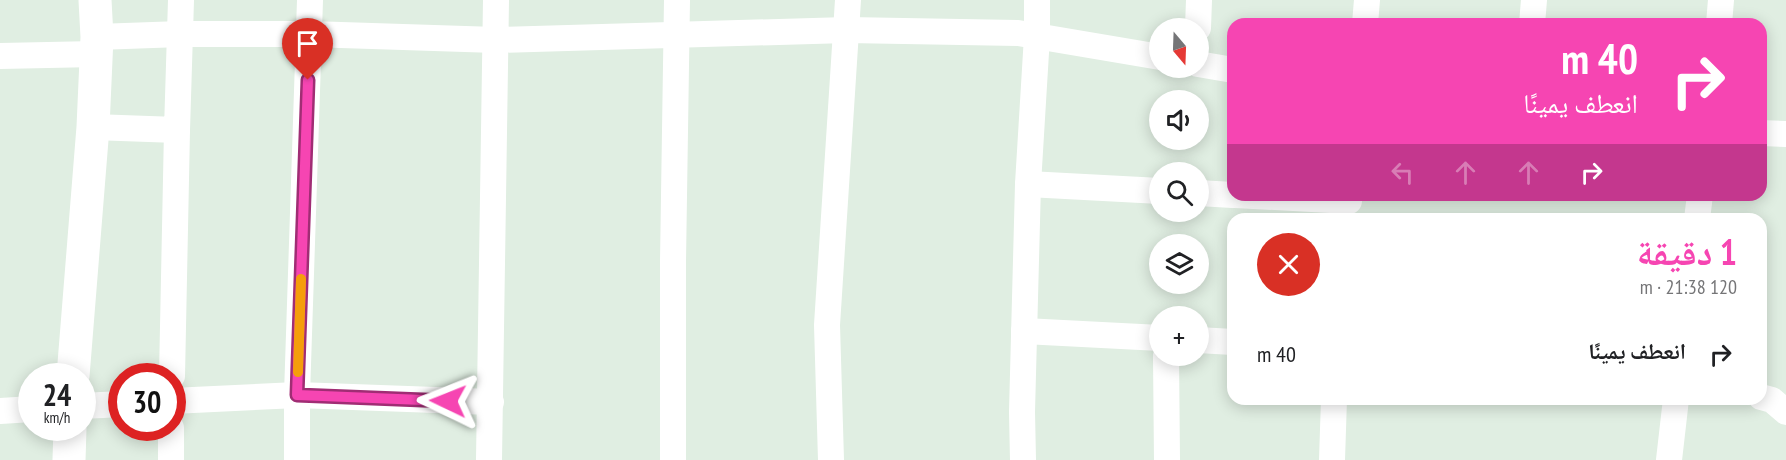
<!DOCTYPE html>
<html lang="ar">
<meta charset="utf-8">
<style>
body{margin:0;font-family:"PT Sans Narrow","Noto Naskh Arabic",sans-serif;background:#f2f2f2;color:#202124;direction:rtl;height:100vh;display:flex;flex-direction:column;font-size:22px;white-space:nowrap}
*{box-sizing:border-box;margin:0}
p{font-size:20px;color:#757577}
.icon{flex:none;width:33px;height:33px;fill:none;stroke:currentColor;stroke-width:2;stroke-linecap:round;stroke-linejoin:round}
.map{position:relative;flex:1;overflow:hidden;direction:ltr}
.details{position:absolute;left:1227px;top:213px;width:540px;height:192px;display:flex;flex-direction:column;background:#fff;border-radius:18px;box-shadow:0 3px 15px #0003;direction:rtl}
.details>*{flex:none}
.hud{position:absolute;left:1227px;top:18px;width:540px;height:183px;border-radius:18px;box-shadow:0 3px 15px #0003;direction:rtl;background:#f645b2;color:#fff;overflow:hidden}
.needle{width:39px;rotate:161deg}
.fabs{position:absolute;left:1149px;top:18px;display:grid;gap:12px}
.fabs a{display:grid;place-items:center;width:60px;height:60px;border-radius:50%;background:#fff;box-shadow:0 3px 15px #0003;font-size:30px}
.speed{position:absolute;left:18px;top:363px;display:flex;gap:12px;font-size:30px;font-weight:700;text-align:center}
.speed>*{display:grid;place-content:center;width:78px;height:78px;border-radius:50%;background:#fff;box-shadow:0 3px 15px #0003;line-height:1}
.speed small{font-size:15px;font-weight:400}
.speed .limit{border:9px solid #d22;background:#fff;color:#111}
.pin{position:absolute;display:grid;place-items:center;width:51px;height:51px;color:#fff;margin:-62px -26px;border-radius:50% 50% 50% 0;rotate:-45deg;box-shadow:0 0 6px #0007}
.pin .icon{rotate:45deg}
.me{position:absolute;width:66px;margin:-33px;rotate:272deg;stroke-linejoin:round;filter:drop-shadow(0 0 4px #0008)}
.turn{display:flex;align-items:center;gap:21px;height:126px;padding:0 30px;font-size:27px}
.turn .icon{width:78px;height:78px;stroke-width:2.5}
.turn b{display:block;font-size:42px;line-height:51px}
.lanes{display:flex;align-items:center;height:57px;padding:0 30px;background:#0003;justify-content:center;gap:30px;direction:ltr}
.lanes .off{opacity:.35}
.round{display:grid;place-items:center;flex:none;width:63px;height:63px;border-radius:32px;background:#f2f2f2}
.headline{display:flex;align-items:center;justify-content:space-between;height:102px;padding:0 30px}
h1{font-size:36px;font-weight:700;line-height:45px;color:#f645b2}
ul{padding:0;list-style:none}
li{display:flex;align-items:center;gap:18px;height:78px;padding:0 30px}
li div{flex:1}
li b{display:block;font-size:22px}
li em{font-style:normal}
.map>svg:first-child{display:block}
.lines{fill:none;stroke-linecap:round;stroke-linejoin:round}
.street{stroke:#fff;stroke-width:26}
.secondary{stroke:#fff;stroke-width:33}
.route-casing{stroke:#a02d74;stroke-width:15}
.route{stroke:#f645b2;stroke-width:10}
.slow{stroke:#f59e0b;stroke-width:10}
</style>
<div class="map">
<svg width="1786" height="460" viewBox="0 0 1786 460">
<rect width="100%" height="100%" fill="#e0eee2"/>
<g class="lines">
<g class="street">
<polyline points="1365,24 1367,0"/>
<polyline points="1532,24 1534,0"/>
<polyline points="1719,24 1721,0"/>
<polyline points="1198,28 1199,0"/>
<polyline points="97,37 181,34 310,34 496,40 847,30 1018,33 1160,57"/>
<polyline points="0,56 96,54"/>
<polyline points="1198,64 1233,70"/>
<polyline points="93,127 177,130 181,0"/>
<polyline points="1761,133 1786,134"/>
<polyline points="1028,184 1160,191"/>
<polyline points="1198,193 1233,195"/>
<polyline points="1235,195 1349,201"/>
<polyline points="1697,219 1700,195"/>
<polyline points="1024,331 1160,338"/>
<polyline points="1198,340 1233,342"/>
<polyline points="1166,356 1167,460"/>
<polyline points="172,376 177,130"/>
<polyline points="1761,397 1772,400 1786,412"/>
<polyline points="172,401 297,395 491,402"/>
<polyline points="82,406 122,404"/>
<polyline points="0,411 32,409"/>
<polyline points="171,428 171,460"/>
<polyline points="297,460 297,395 310,0"/>
<polyline points="489,460 496,0"/>
<polyline points="673,460 673,261 677,0"/>
<polyline points="831,460 827,325 848,0"/>
<polyline points="1023,460 1022,412 1028,184 1037,36 1037,0"/>
<polyline points="1332,460 1334,399"/>
<polyline points="1669,460 1676,399"/>
</g>
<g class="secondary">
<polyline points="73,376 93,127 97,37 95,0"/>
<polyline points="69,460 70,428"/>
</g>
</g>
<g class="lines">
<defs>
<polyline id="route" points="308,80 297,395 448,401"/>
</defs>
<use href="#route" class="route-casing"/>
<use href="#route" class="route"/>
<polyline class="slow" points="298,372 301,279"/>
</g>
</svg>
<div class="fabs">
<a><svg class="needle" viewBox="-14 -14 28 28"><path d="M0-13l5 13h-10z" fill="#e53935"/><path d="M0 13l5-13h-10z" fill="#757577"/></svg></a>
<a><svg class="icon" aria-label="sound" viewBox="0 0 24 24"><path d="M4 9h4l5-4v14l-5-4H4zM17 9q2 3 0 6"/></svg></a>
<a><svg class="icon" aria-label="search" viewBox="0 0 24 24"><circle cx="10" cy="10" r="6"/><path d="M15 15l6 6"/></svg></a>
<a><svg class="icon" aria-label="layers" viewBox="0 0 24 24"><path d="M12 4l9 5-9 5-9-5zM3 14l9 5 9-5"/></svg></a>
<a>+</a>
</div>
<div class="speed"><div>24<small>km/h</small></div><div class="limit">30</div></div>
<div class="pin" style="left:308px;top:80px;background:#d93025"><svg class="icon" aria-label="arrive" viewBox="0 0 24 24"><path d="M6 21V4h12l-3 4 3 4H6"/></svg></div>
<svg class="me" style="left:448px;top:401px" viewBox="-20 -20 40 40"><path d="M0-17L14 15 0 8-14 15z" fill="#f645b2" stroke="#fff" stroke-width="4"/></svg>
<div class="hud">
<div class="turn"><svg class="icon" aria-label="right" viewBox="0 0 24 24"><path d="M7 20v-9h11M14 6l5 5-5 5"/></svg><div><b>40 m</b>انعطف يمينًا</div></div>
<div class="lanes"><svg class="icon off" aria-label="left" viewBox="0 0 24 24"><path d="M17 20v-9H6M10 6l-5 5 5 5"/></svg><svg class="icon off" aria-label="ahead" viewBox="0 0 24 24"><path d="M12 20V5M6 11l6-6 6 6"/></svg><svg class="icon off" aria-label="ahead" viewBox="0 0 24 24"><path d="M12 20V5M6 11l6-6 6 6"/></svg><svg class="icon" aria-label="right" viewBox="0 0 24 24"><path d="M7 20v-9h11M14 6l5 5-5 5"/></svg></div>
</div>
<section class="details">
<div class="headline"><div><h1>1 دقيقة</h1><p>120 m · 21:38</p></div><a class="round" style="background:#d93025;color:#fff"><svg class="icon" aria-label="close" viewBox="0 0 24 24"><path d="M6 6l12 12M18 6L6 18"/></svg></a></div>
<ul>
<li><svg class="icon" aria-label="right" viewBox="0 0 24 24"><path d="M7 20v-9h11M14 6l5 5-5 5"/></svg><div><b>انعطف يمينًا</b></div><em>40 m</em></li>
</ul>
</section>
</div>
